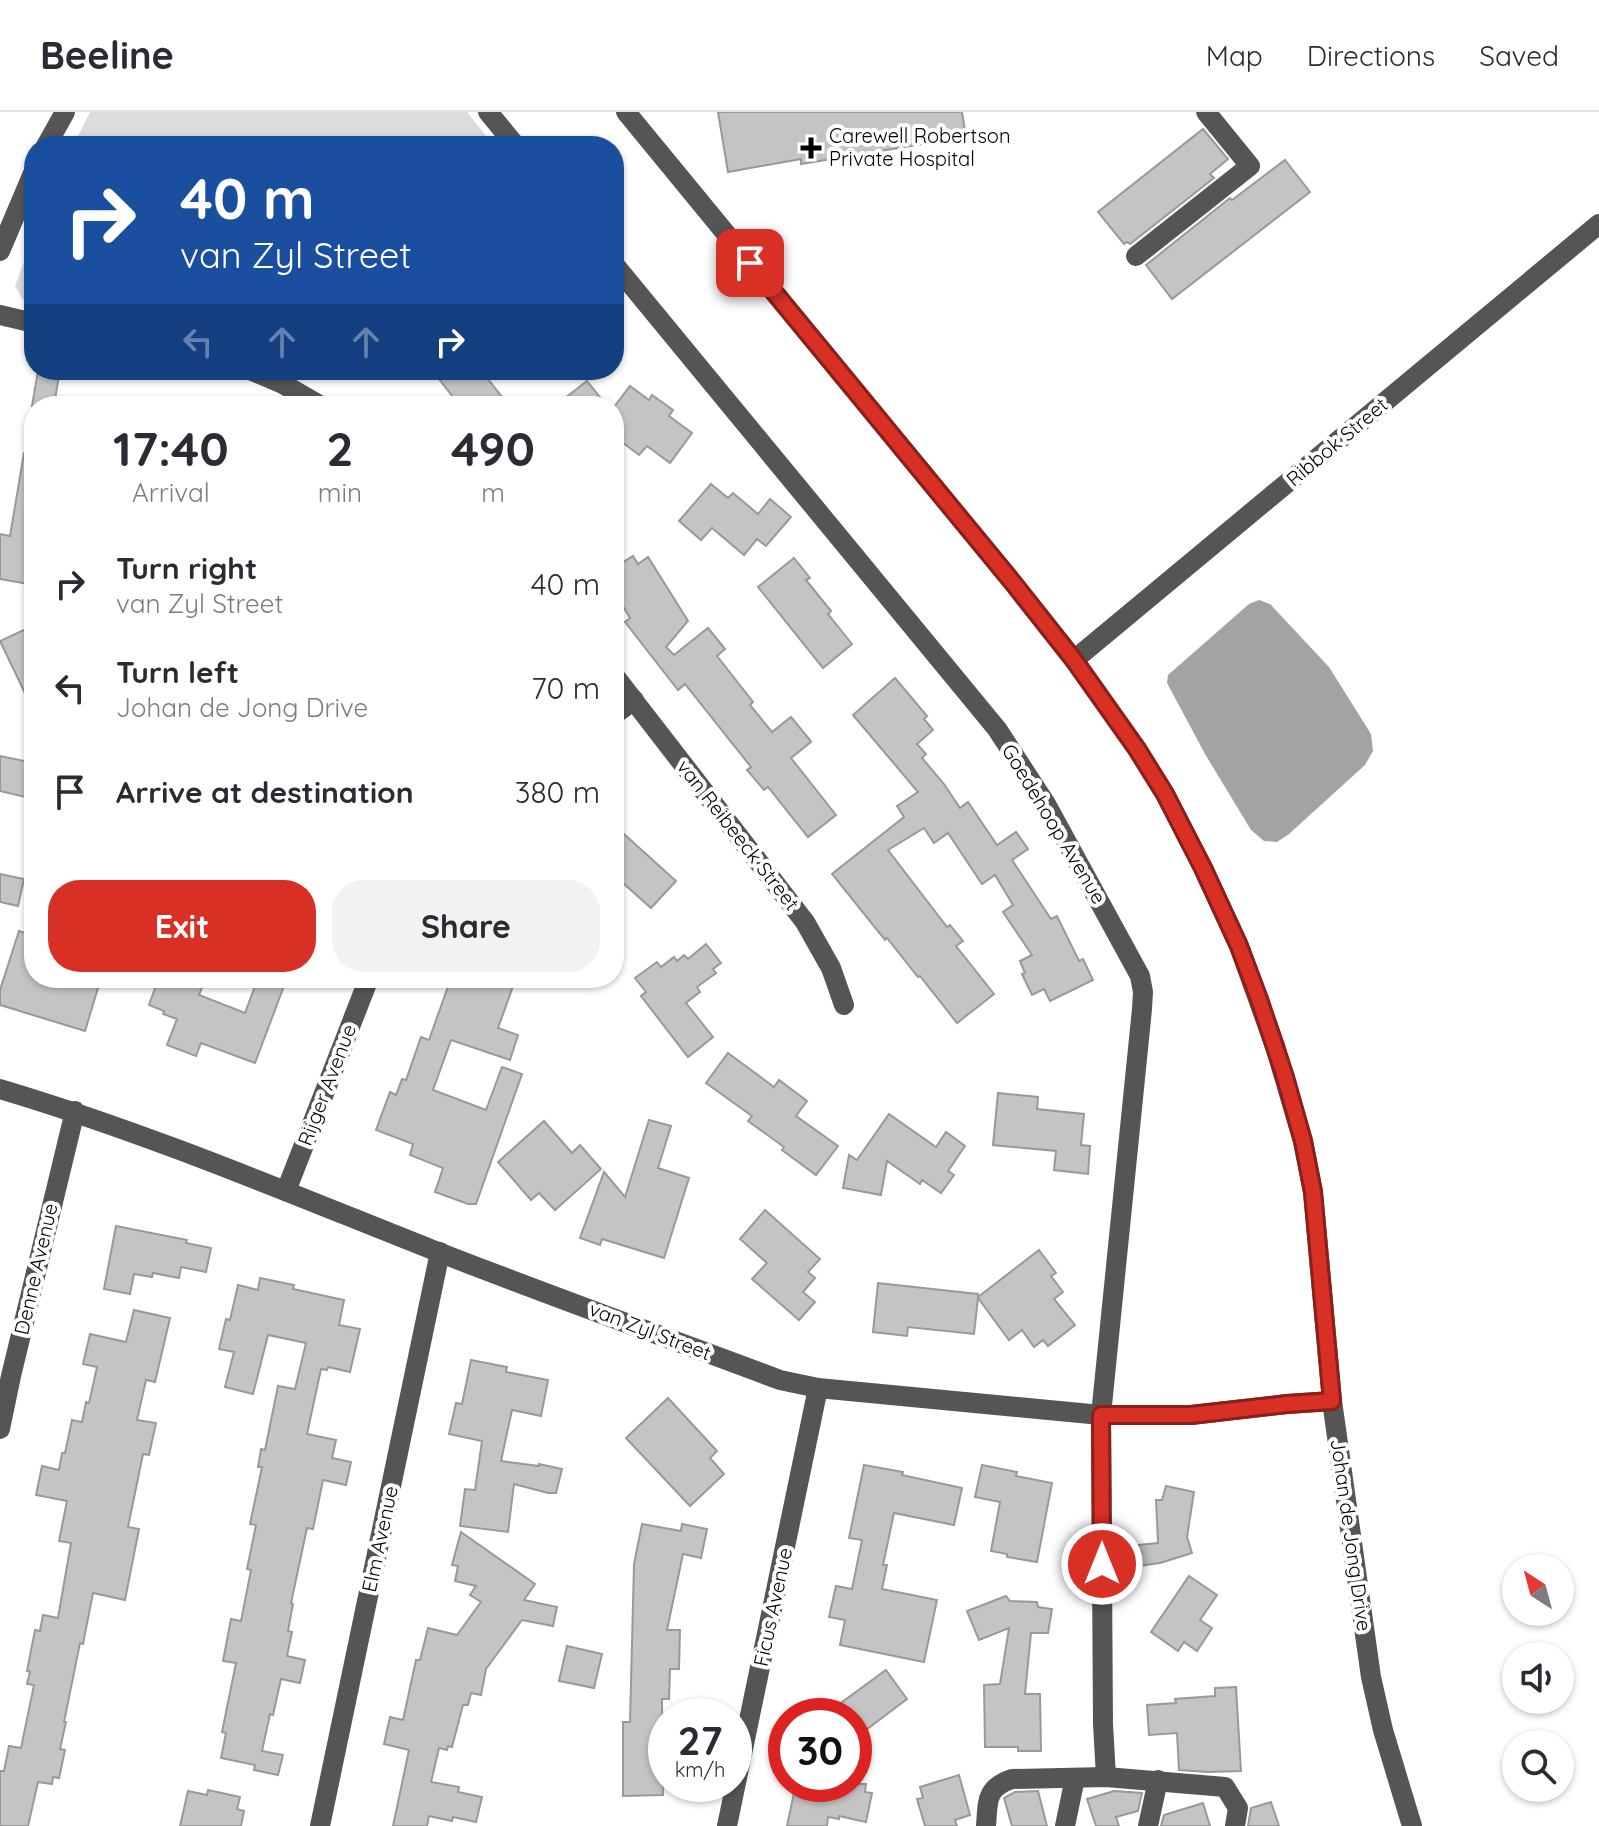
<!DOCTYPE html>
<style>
body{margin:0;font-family:Quicksand,sans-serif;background:#f2f2f3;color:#2b2b33;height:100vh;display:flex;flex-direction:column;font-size:30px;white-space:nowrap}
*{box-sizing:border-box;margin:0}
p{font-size:26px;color:#7c7c81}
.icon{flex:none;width:44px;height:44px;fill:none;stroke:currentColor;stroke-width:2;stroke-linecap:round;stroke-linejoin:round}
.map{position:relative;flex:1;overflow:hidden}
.sheet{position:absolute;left:24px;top:284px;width:600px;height:592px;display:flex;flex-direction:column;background:#fff;border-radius:32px;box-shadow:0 2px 6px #0004}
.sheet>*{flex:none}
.banner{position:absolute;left:24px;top:24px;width:600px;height:244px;border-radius:32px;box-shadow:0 2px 6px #0004;background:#1a4fa0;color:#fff;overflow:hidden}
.needle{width:52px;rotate:324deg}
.buttons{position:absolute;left:1502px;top:1442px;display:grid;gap:16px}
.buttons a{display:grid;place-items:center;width:72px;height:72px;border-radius:50%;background:#fff;box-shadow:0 2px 6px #0004;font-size:40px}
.speed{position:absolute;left:648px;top:1586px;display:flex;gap:16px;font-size:40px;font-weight:700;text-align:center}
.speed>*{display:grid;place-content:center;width:104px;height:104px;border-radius:50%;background:#fff;box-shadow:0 2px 6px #0004;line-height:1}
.speed small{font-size:20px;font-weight:400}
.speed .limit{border:12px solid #d22;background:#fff;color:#111}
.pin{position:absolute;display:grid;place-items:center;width:68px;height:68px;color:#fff;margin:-34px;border-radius:16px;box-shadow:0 4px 12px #0006}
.me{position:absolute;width:88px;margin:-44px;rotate:0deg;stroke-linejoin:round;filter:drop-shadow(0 0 6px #0008)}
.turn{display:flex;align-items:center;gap:28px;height:168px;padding:0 24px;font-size:36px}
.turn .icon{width:104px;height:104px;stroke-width:2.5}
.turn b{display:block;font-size:56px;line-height:68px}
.lanes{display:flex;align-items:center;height:76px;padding:0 24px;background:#0003;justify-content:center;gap:40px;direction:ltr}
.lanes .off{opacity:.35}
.eta{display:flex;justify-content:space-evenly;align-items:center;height:136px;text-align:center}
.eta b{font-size:48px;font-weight:700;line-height:56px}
.cta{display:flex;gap:16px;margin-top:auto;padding:16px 24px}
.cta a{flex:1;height:92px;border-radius:32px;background:#d93025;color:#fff;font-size:32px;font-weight:700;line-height:92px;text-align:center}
.cta a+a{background:#f2f2f3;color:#2b2b33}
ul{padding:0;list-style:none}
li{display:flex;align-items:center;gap:24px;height:104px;padding:0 24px}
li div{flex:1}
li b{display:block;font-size:30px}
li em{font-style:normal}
header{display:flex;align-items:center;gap:48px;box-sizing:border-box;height:112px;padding:0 40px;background:#fff;border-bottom:2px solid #e1e1e2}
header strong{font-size:38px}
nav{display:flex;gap:44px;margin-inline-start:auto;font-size:28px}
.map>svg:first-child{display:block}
.green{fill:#dcdcdc}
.water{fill:#a3a3a3}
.building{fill:#c4c4c4;stroke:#999;stroke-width:2}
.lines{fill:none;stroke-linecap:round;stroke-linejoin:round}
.minor{stroke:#555;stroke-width:20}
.route-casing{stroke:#8d1f18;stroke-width:20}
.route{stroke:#d93025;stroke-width:14}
.poi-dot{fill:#000;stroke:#fff;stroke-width:3}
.labels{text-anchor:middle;stroke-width:8;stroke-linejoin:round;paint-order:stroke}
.poi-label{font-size:20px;fill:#000;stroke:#fff;text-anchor:start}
.street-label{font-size:20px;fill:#000;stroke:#fff}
</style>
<header>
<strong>Beeline</strong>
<nav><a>Map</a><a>Directions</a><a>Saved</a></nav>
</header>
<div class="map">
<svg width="1599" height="1714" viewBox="0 0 1599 1714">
<rect width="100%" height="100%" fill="#fff"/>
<g class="green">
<polygon points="90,0 467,0 494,34 73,34"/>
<polygon points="34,123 34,190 23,188 15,174"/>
</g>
<polygon class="water" points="1259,488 1270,492 1329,555 1371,622 1373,639 1365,653 1289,722 1277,730 1264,729 1251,718 1205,642 1167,571 1168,563 1249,492"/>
<g class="building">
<polygon points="718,0 962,0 966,25 801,52 801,47 728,60"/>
<polygon points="1203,17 1228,47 1210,62 1214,66 1130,132 1127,130 1124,132 1098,100"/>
<polygon points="1285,48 1310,80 1172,187 1146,153 1230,86 1232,88"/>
<polygon points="432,258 481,258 509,294 460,294"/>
<polygon points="38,259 59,263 54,294 32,294"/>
<polygon points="587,269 607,294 555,294"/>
<polygon points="630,274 649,288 652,283 673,298 669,304 692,321 670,351 647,334 639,343 614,324 614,295"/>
<polygon points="24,341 34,341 34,473 0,467 0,422 10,424"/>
<polygon points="711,372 728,386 733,381 758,402 770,387 791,405 766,434 757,427 744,443 712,416 701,428 679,409"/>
<polygon points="633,444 638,452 648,445 688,509 666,535 674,543 708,516 725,537 717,544 753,590 750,593 772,620 791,605 810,628 811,630 791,646 836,703 808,725 768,675 764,678 747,658 751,655 685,572 678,578 625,510 630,506 624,496 614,503 614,456"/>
<polygon points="794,446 810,466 806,468 831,499 828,502 852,532 823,556 758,475"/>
<polygon points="28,516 34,528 34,600 0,529"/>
<polygon points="895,566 927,604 924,607 933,618 917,632 926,642 922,646 944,672 960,696 968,690 997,733 1016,720 1028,737 1012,748 1051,807 1057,804 1079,849 1083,847 1093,868 1050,889 1044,877 1032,883 1022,862 1025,861 1020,849 1032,843 1003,800 1013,793 995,763 982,772 948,721 934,731 924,716 888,738 947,815 950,813 963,829 956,834 994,882 957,911 920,864 918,865 887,826 885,828 832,762 904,705 897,694 918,680 853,603"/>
<polygon points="0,644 34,651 34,687 0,679"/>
<polygon points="614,713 676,769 651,796 614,763"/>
<polygon points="0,762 24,767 18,794 0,790"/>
<polygon points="19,819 34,824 34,866 101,866 85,919 0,893 0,878"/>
<polygon points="706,832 721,851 713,857 716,861 697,875 700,880 686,891 713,925 688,945 641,884 646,880 635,866 657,850 661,855 674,845 677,849 684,843 688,847"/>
<polygon points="177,866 185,866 203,873 199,883 245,901 258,866 287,866 255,951 201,931 196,944 167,933 177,907 163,902 164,899 149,893 158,868 174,874"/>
<polygon points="451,866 516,866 498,916 518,923 510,948 451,928 433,978 486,998 502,955 522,962 476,1092 468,1092 435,1080 443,1056 410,1043 413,1032 376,1018 390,980 396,983 402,967 406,968 421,925 429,928"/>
<polygon points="728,941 774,975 779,968 807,989 796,1004 838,1034 816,1063 782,1038 784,1035 748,1009 752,1004 706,971"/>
<polygon points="998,981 1038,985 1037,997 1084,1002 1081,1033 1090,1034 1088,1062 1054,1058 1056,1039 993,1033"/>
<polygon points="889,1002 936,1035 946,1020 965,1034 948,1059 954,1063 941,1081 922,1068 920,1072 887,1049 881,1083 843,1076 849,1043 857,1048"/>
<polygon points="649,1008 671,1014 658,1056 689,1066 664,1146 602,1127 600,1133 580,1126 604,1060 625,1085"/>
<polygon points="544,1009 572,1041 580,1033 601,1057 555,1098 539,1081 531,1088 498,1050"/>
<polygon points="765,1098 820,1147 808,1160 815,1166 803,1180 815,1190 799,1208 752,1167 767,1151 740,1127"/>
<polygon points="116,1114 187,1128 186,1131 211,1136 206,1160 181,1155 179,1166 153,1161 152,1165 134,1162 130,1182 104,1177"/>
<polygon points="1039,1138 1056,1161 1051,1164 1063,1180 1054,1187 1075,1213 1048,1234 1043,1228 1034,1235 1022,1218 1009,1228 978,1186 974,1222 908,1215 907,1224 873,1220 878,1171 978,1182 978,1185"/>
<polygon points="260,1166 294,1173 293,1177 344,1188 339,1213 360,1217 350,1260 328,1255 327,1258 321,1257 307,1322 336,1328 332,1346 351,1350 346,1373 323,1368 313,1417 307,1416 291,1491 293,1492 288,1519 292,1520 287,1544 305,1548 300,1571 281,1567 273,1603 270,1602 262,1639 283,1643 278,1663 254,1658 255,1653 221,1646 226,1621 222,1620 236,1551 223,1549 231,1507 241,1509 251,1458 247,1457 256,1413 250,1412 262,1355 258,1355 261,1337 265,1338 278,1274 295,1277 306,1231 268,1223 253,1282 225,1275 234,1240 219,1237 226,1207 230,1208 238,1173 258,1178"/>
<polygon points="134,1198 170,1206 155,1270 146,1268 137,1308 156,1311 149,1343 143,1342 128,1415 139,1417 125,1488 93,1481 83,1532 80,1531 64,1610 66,1610 60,1637 65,1638 59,1666 53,1665 52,1672 38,1670 28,1714 0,1714 0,1659 4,1659 9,1634 21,1636 34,1573 27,1572 30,1560 27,1559 35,1518 40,1519 43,1503 58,1506 71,1431 59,1429 67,1389 36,1383 42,1354 59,1358 62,1341 65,1341 72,1308 82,1310 86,1290 89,1291 97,1255 83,1252 90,1222 126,1230"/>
<polygon points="471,1248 507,1255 506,1260 548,1268 541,1304 512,1298 501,1349 539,1354 539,1352 562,1357 556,1381 548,1381 514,1372 508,1420 460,1414 465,1377 475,1378 482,1329 449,1322 456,1291 462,1292"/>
<polygon points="668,1286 717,1339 710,1346 724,1362 690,1394 626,1326"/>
<polygon points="864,1353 903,1360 902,1363 962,1376 954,1413 894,1401 883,1453 887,1453 882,1477 937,1488 924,1550 840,1533 845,1508 829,1505 836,1474 852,1477 862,1428 849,1426"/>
<polygon points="982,1353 1017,1360 1016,1364 1052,1371 1037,1450 1007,1445 1007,1442 991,1439 1000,1390 975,1385"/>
<polygon points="1166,1374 1194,1380 1187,1425 1192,1441 1160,1451 1130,1455 1129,1434 1158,1431 1156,1388 1162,1388"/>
<polygon points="642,1412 681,1419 682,1412 707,1417 701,1446 683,1442 667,1518 680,1518 679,1557 670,1557 669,1587 662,1587 663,1683 623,1684 623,1610 630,1610 634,1452"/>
<polygon points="461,1420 535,1472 524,1488 557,1495 553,1514 522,1508 486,1557 481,1583 471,1581 468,1593 463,1593 452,1635 448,1634 447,1638 439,1636 431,1670 459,1675 458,1680 482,1685 476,1710 453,1705 452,1709 429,1704 427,1714 393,1714 409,1638 384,1632 390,1605 403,1608 416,1548 420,1548 428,1516 457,1523 481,1490 470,1483 476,1474 455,1469 458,1454 452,1453"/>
<polygon points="1189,1464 1217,1483 1200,1508 1212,1516 1197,1539 1184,1530 1178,1539 1151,1520"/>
<polygon points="1006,1484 1010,1489 1037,1490 1038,1495 1052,1497 1048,1521 1031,1521 1025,1582 1040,1582 1041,1639 1018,1639 1018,1635 985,1635 984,1573 1000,1572 1009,1516 979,1528 967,1499"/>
<polygon points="567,1534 602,1542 594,1576 559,1569"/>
<polygon points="886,1558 907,1587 854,1627 854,1604 823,1604"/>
<polygon points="1236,1575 1241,1659 1208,1660 1179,1658 1177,1621 1149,1623 1147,1593 1176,1591 1175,1587 1215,1584 1215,1576"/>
<polygon points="959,1663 970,1703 955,1708 957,1714 925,1714 917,1687 923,1686 920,1675"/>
<polygon points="801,1672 866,1672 865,1680 872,1681 866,1710 839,1704 839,1707 828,1705 827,1714 787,1714 794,1681 799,1682"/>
<polygon points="208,1678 240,1685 237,1697 244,1699 241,1714 180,1714 188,1679 207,1683"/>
<polygon points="1038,1679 1047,1714 1012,1714 1004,1686 1015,1680"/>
<polygon points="1114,1679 1142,1681 1138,1699 1116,1705 1119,1714 1096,1714 1087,1687"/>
<polygon points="1271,1690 1279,1714 1248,1714 1251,1696"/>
<polygon points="1203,1691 1210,1714 1161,1714 1164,1703"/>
</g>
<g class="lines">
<g class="minor">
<polyline points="488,0 516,34"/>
<polyline points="626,0 1014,472 1074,548 1137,637 1165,682 1203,756 1239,834 1275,934 1303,1029 1313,1080 1332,1289 1371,1565 1383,1618 1412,1714"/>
<polyline points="46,34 65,0"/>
<polyline points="0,139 34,59"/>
<polyline points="1136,144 1250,54 1206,0"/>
<polyline points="614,152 997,617 1046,692 1140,864 1143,880 1142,897 1101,1303 1103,1612 1106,1665"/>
<polyline points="0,203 34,211"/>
<polyline points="250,258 283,272 321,294"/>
<polyline points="1074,548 1599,112"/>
<polyline points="614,563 805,810 831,856 844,893"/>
<polyline points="614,603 634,588"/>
<path d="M0 977C148 1021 289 1081 433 1138 548 1183 665 1225 780 1268L818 1276 1101 1303H1191L1287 1292 1332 1289"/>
<polyline points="286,1079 369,866"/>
<polyline points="0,1317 11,1264 75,999"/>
<polyline points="320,1714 440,1140"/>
<polyline points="727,1714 818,1276"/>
<path d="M986 1714C988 1690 985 1676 1012 1667L1106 1665 1225 1675 1238 1696 1235 1714"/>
<polyline points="1065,1714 1075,1666"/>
<polyline points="1148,1714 1158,1668"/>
</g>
</g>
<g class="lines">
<defs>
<polyline id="route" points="750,151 1014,472 1074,548 1137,637 1165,682 1203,756 1239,834 1259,887 1285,965 1303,1029 1313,1080 1332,1289 1287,1292 1191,1303 1101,1303 1102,1452"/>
</defs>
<use href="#route" class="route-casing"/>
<use href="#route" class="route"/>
</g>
<path class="poi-dot" d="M807 24h8v8h8v8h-8v8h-8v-8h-8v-8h8z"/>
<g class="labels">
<g class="poi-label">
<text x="829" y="31">Carewell Robertson<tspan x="829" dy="23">Private Hospital</tspan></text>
</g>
<g class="street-label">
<text transform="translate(1337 330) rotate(-40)" y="7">Ribbok Street</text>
<text transform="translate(1054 712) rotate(59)" y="7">Goedehoop Avenue</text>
<text transform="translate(738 723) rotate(52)" y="7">van Reibeeck Street</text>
<text transform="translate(327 973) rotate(-69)" y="7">Rijger Avenue</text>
<text transform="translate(36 1157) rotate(-77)" y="7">Denne Avenue</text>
<text transform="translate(650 1219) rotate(21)" y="7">van Zyl Street</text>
<text transform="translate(1351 1423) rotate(82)" y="7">Johan de Jong Drive</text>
<text transform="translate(380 1427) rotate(-78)" y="7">Elm Avenue</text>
<text transform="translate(773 1495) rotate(-78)" y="7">Ficus Avenue</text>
</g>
</g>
</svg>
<div class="buttons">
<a><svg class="needle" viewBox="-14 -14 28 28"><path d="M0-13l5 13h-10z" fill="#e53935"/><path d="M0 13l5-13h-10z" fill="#7c7c81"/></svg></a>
<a><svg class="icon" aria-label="sound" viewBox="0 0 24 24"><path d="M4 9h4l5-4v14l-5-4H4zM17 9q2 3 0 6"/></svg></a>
<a><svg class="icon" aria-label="search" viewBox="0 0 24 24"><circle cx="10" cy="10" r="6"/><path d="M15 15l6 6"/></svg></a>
</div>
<div class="speed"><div>27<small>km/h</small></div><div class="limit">30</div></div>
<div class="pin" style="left:750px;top:151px;background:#d93025"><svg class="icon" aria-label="arrive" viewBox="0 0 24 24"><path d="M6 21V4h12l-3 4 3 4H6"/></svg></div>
<svg class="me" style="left:1102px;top:1452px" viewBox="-20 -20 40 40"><circle r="17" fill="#d93025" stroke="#fff" stroke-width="3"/><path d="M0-11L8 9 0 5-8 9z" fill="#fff"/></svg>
<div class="banner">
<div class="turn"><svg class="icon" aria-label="right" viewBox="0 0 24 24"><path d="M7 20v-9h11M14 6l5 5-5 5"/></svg><div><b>40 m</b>van Zyl Street</div></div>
<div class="lanes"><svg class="icon off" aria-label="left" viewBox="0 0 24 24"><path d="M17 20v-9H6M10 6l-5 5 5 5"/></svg><svg class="icon off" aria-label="ahead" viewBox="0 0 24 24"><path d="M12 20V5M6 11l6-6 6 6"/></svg><svg class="icon off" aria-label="ahead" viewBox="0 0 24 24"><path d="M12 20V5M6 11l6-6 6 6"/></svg><svg class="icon" aria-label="right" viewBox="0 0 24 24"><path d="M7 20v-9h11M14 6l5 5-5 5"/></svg></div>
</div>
<section class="sheet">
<div class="eta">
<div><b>17:40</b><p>Arrival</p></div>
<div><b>2</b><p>min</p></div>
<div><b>490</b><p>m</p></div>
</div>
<ul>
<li><svg class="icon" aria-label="right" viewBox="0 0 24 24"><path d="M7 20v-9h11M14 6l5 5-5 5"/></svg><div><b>Turn right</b><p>van Zyl Street</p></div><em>40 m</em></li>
<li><svg class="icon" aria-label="left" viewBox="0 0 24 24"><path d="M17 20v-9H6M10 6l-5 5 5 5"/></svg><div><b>Turn left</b><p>Johan de Jong Drive</p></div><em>70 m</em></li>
<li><svg class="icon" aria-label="arrive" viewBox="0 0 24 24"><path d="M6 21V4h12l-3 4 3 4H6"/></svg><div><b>Arrive at destination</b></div><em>380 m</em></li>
</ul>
<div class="cta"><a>Exit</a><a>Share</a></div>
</section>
</div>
